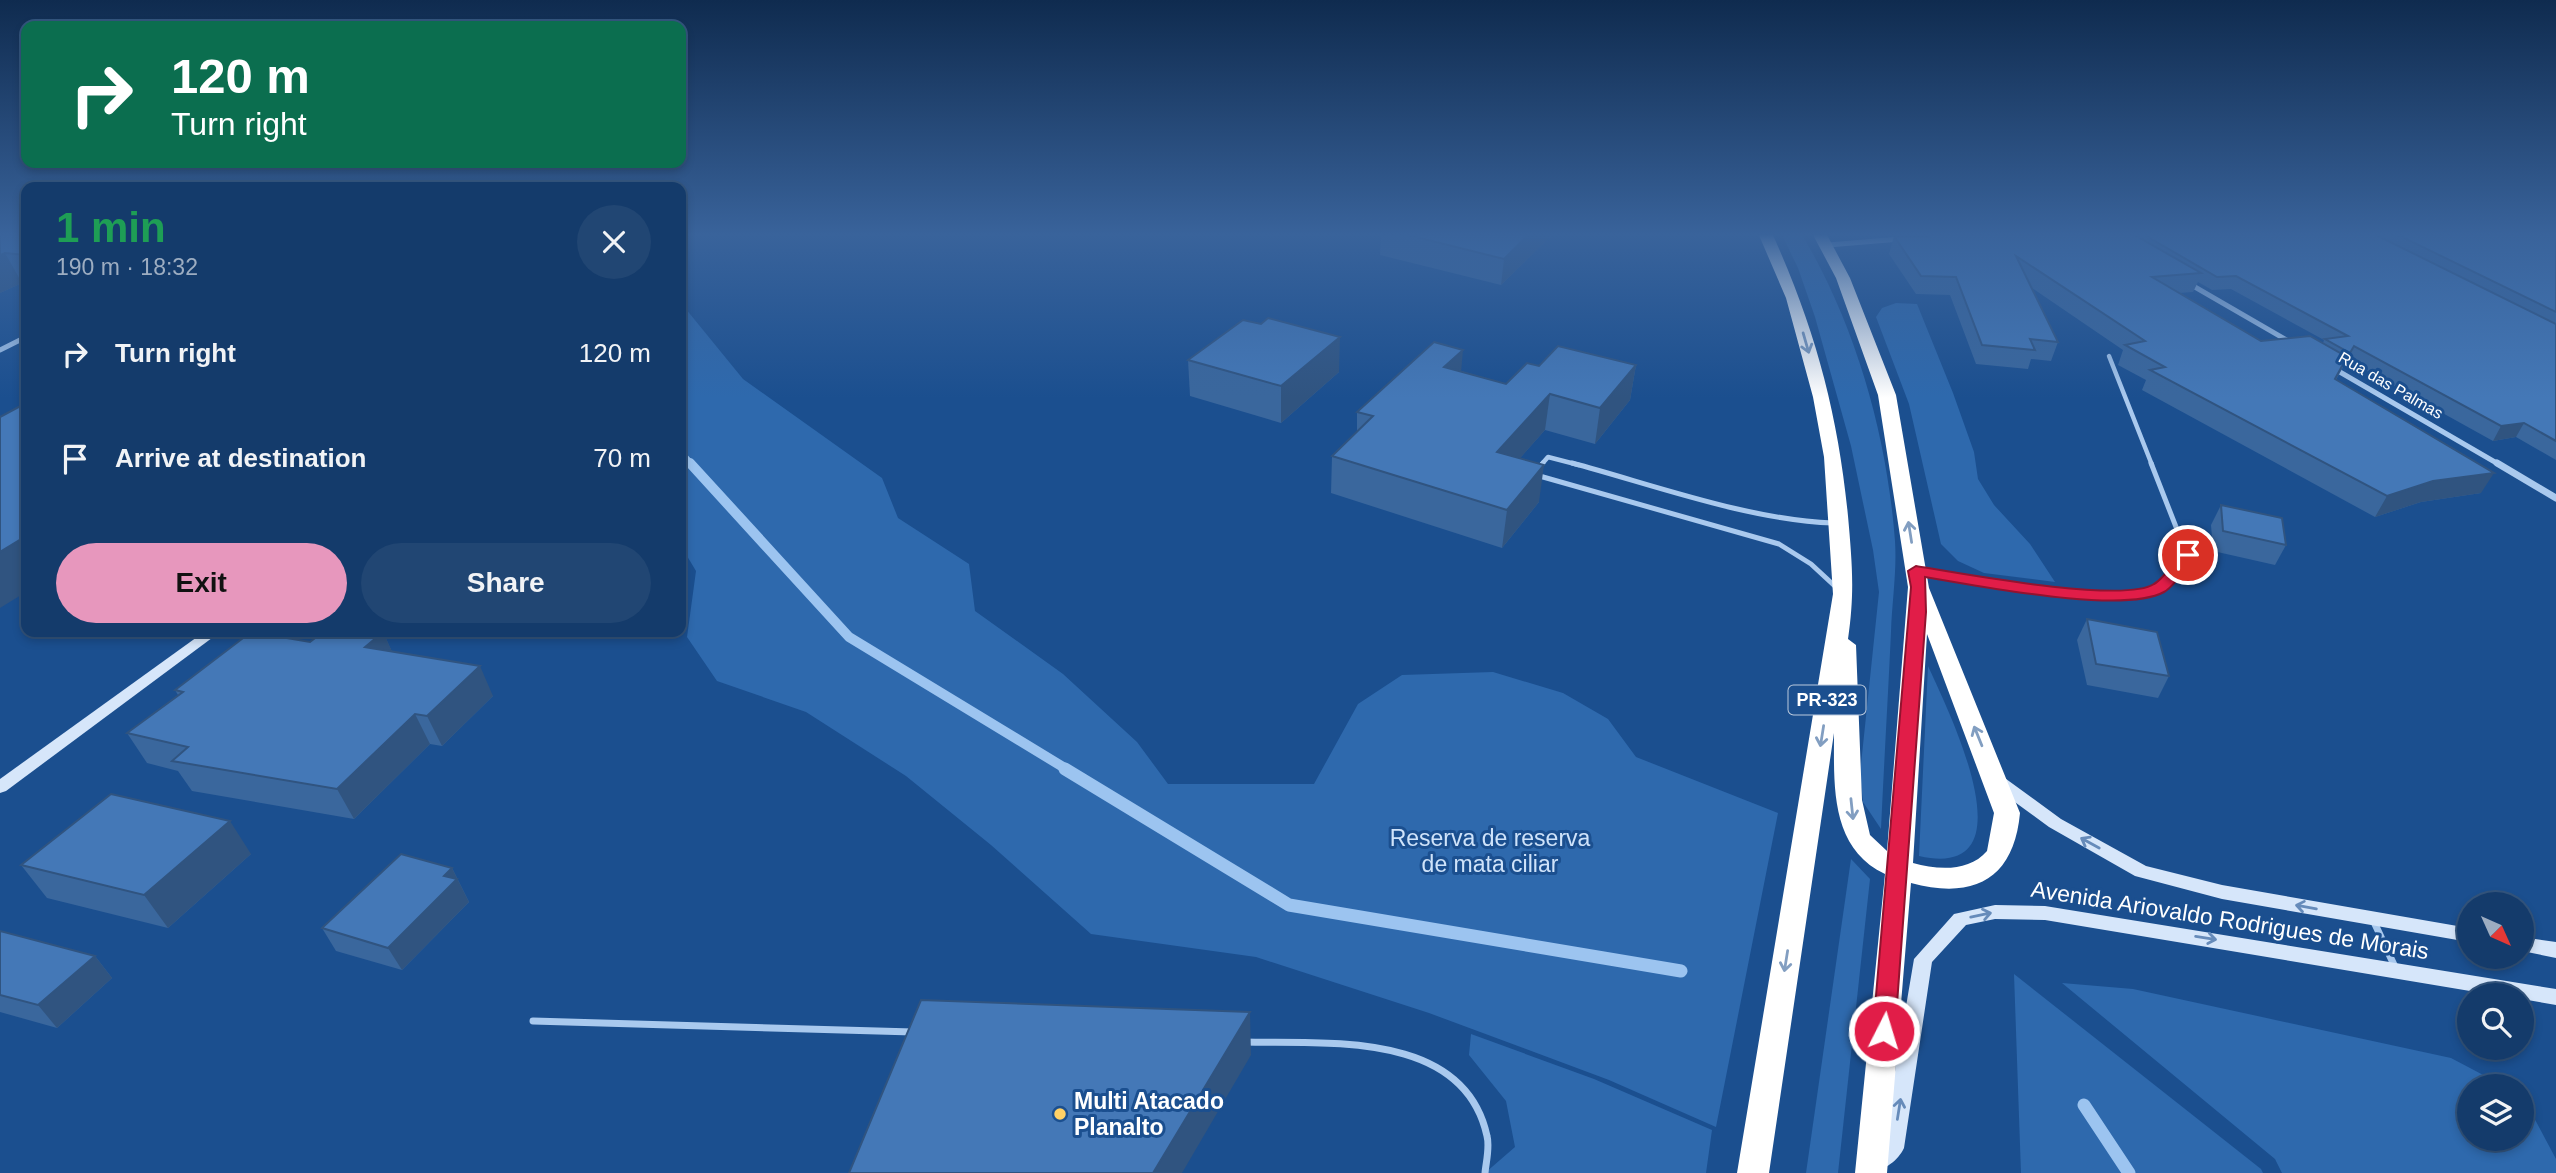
<!DOCTYPE html>
<meta charset="utf-8">
<style>
body{margin:0;font-family:Helvetica,sans-serif;background:#214673;color:#f1f3f6;height:100vh;display:flex;flex-direction:column;font-size:26px;white-space:nowrap}
*{box-sizing:border-box;margin:0}
p{font-size:23px;color:#9dadc1}
.icon{flex:none;width:38px;height:38px;fill:none;stroke:currentColor;stroke-width:2;stroke-linecap:round;stroke-linejoin:round}
.map{position:relative;flex:1;overflow:hidden}
.drawer{position:absolute;left:21px;top:182px;width:665px;height:455px;display:flex;flex-direction:column;background:#143b6b;border-radius:14px;box-shadow:0 4px 10px #0003,0 0 0 2px #33557e}
.drawer>*{flex:none}
.guide{position:absolute;left:21px;top:21px;width:665px;height:147px;border-radius:14px;box-shadow:0 4px 10px #0003,0 0 0 2px #33557e;background:#0b6e4f;color:#fff;overflow:hidden}
.needle{width:46px;rotate:135deg}
.buttons{position:absolute;left:2457px;top:892px;display:grid;gap:14px}
.buttons a{display:grid;place-items:center;width:77px;height:77px;border-radius:50%;background:#143b6b;box-shadow:0 4px 10px #0003,0 0 0 2px #33557e;font-size:35px}
.pin{position:absolute;display:grid;place-items:center;width:60px;height:60px;color:#fff;margin:-30px;border:4px solid #fff;border-radius:50%;box-shadow:0 2px 7px #0007}
.me{position:absolute;width:77px;margin:-38px;rotate:5deg;stroke-linejoin:round;filter:drop-shadow(0 0 5px #0008)}
.turn{display:flex;align-items:center;gap:24px;height:147px;padding:0 35px;font-size:32px}
.turn .icon{width:91px;height:91px;stroke-width:2.5}
.turn b{display:block;font-size:49px;line-height:60px}
.round{display:grid;place-items:center;flex:none;width:74px;height:74px;border-radius:37px;background:#214673}
.headline{display:flex;align-items:center;justify-content:space-between;height:119px;padding:0 35px}
h1{font-size:42px;font-weight:600;line-height:52px;color:#1e9e55}
.primary-button{display:flex;gap:14px;margin-top:auto;padding:14px 35px}
.primary-button a{flex:1;height:80px;border-radius:42px;background:#e797bd;color:#111;font-size:28px;font-weight:600;line-height:80px;text-align:center}
.primary-button a+a{background:#214673;color:#f1f3f6}
ul{padding:0;list-style:none}
li{display:flex;align-items:center;gap:21px;height:105px;padding:0 35px}
li div{flex:1}
li b{display:block;font-size:26px}
li em{font-style:normal}
.map>svg:first-child{display:block}
.green{fill:#2e69ad}
.lines{fill:none;stroke-linecap:round;stroke-linejoin:round}
.stream-far2{stroke:#9cc4f0;stroke-width:7}
.stream-far1{stroke:#9cc4f0;stroke-width:10}
.stream{stroke:#9cc4f0;stroke-width:13}
.lane-far2{stroke:#a9c9ee;stroke-width:4.5}
.lane-far1{stroke:#a9c9ee;stroke-width:5}
.lane{stroke:#a9c9ee;stroke-width:7}
.street-far1{stroke:#a9c9ee;stroke-width:5}
.street{stroke:#a9c9ee;stroke-width:7}
.secondary{fill:#d6e6fa;fill-rule:evenodd}
.highway{fill:#fff;fill-rule:evenodd}
.wall{fill:#3a679d;fill-rule:evenodd}
.shaded-wall{fill:#305480}
.building{fill:#4478b7;stroke:#305480;stroke-width:2}
.oneway{stroke:#829ec1}
.oneway2{stroke:#668bba}
.route{fill:#e11d48;stroke:#92132f;stroke-width:2}
.poi-dot{fill:#ffd166;stroke:#1b4f8f;stroke-width:2.5}
.labels{text-anchor:middle;stroke-width:6;stroke-linejoin:round;paint-order:stroke}
.far-street-label{font-size:16px;fill:#fff;stroke:#1b4f8f}
.shield{fill:#1b4f8f;stroke:#bbcadd;stroke-width:2}
.shield-label{font-size:18px;font-weight:bold;fill:#fff}
.near-park-label{font-size:23px;fill:#cfe3fa;stroke:#1b4f8f}
.near-street-label{font-size:23px;fill:#fff;stroke:#1b4f8f}
.near-poi-label{font-size:23px;font-weight:bold;fill:#fff;stroke:#1b4f8f;text-anchor:start}
</style>
<div class="map">
<svg width="2556" height="1173" viewBox="0 0 2556 1173">
<rect width="100%" height="100%" fill="#1b4f8f"/>
<g class="green">
<path d="M1781 233H1801C1856 325 1887 435 1895 541 1897 571 1892 602 1891 632 1888 697 1884 763 1881 829L1863 802 1860 774 1879 592 1873 550 1851 446 1815 317 1798 268Z"/>
<polygon points="681,303 743,379 882,478 898,518 969,564 975,611 1063,674 1137,742 1168,784 1314,784 1358,704 1402,675 1493,672 1563,693 1608,719 1636,757 1778,813 1716,1127 1609,1080 1429,1013 1256,957 1091,934 991,845 906,776 806,712 717,681 687,637 696,571 681,546"/>
<polygon points="1896,303 1917,304 1953,393 1974,452 1978,479 1994,505 2030,544 2055,582 1984,573 1958,561 1941,544 1909,404 1876,317 1882,308"/>
<path d="M1928 666C1948 710 2034 882 1919 856Z"/>
<polygon points="1851,859 1870,879 1838,1173 1806,1173"/>
<polygon points="2014,974 2261,1169 2263,1173 2021,1173"/>
<polygon points="2062,983 2133,989 2451,1058 2506,1087 2469,1087 2469,1139 2522,1139 2522,1095 2556,1159 2556,1173 2282,1173 2275,1159"/>
<polygon points="1471,1034 1594,1079 1712,1130 1706,1173 1485,1173 1515,1147 1506,1101 1469,1055"/>
</g>
<g class="lines">
<polyline class="stream-far2" points="681,453 692,465"/>
<polyline class="stream-far1" points="690,463 849,637 1068,770"/>
<g class="stream">
<polyline points="1065,769 1289,905 1681,971"/>
<polyline points="2084,1105 2129,1173"/>
</g>
<g class="lane-far2">
<polyline points="2109,356 2152,465"/>
<polyline points="1541,465 1548,457 1579,465"/>
</g>
<g class="lane-far1">
<path d="M1572 463C1654 485 1749 520 1833 523"/>
<polyline points="1538,469 1543,463"/>
<polyline points="1536,475 1779,544 1811,564 1838,589"/>
<path d="M1919 571C1970 579 2116 610 2160 588 2172 582 2179 565 2187 555L2151 463"/>
</g>
<g class="lane">
<polyline points="2374,922 2395,967"/>
<polyline points="533,1021 913,1032"/>
<path d="M1244 1042C1327 1044 1464 1030 1487 1136 1490 1147 1486 1162 1485 1173"/>
</g>
<g class="street-far1">
<polyline points="1828,245 1900,239"/>
<polyline points="2188,283 2290,342"/>
<polyline points="0,350 26,337"/>
<polyline points="2333,368 2500,465"/>
</g>
<polyline class="street" points="2497,463 2556,498"/>
<g class="secondary">
<polygon points="204,632 220,632 6,791 0,793 0,779"/>
<polygon points="1996,774 2002,776 2061,819 2146,866 2222,885 2469,928 2469,942 2222,899 2135,876 2049,827 1990,784 1988,780 1990,776"/>
<path d="M1995 905 2045 906 2556 989V1005L2522 999V996H2500L2045 920 1995 919 1966 925 1932 962 1904 1148C1898 1161 1882 1173 1867 1171L1864 1164 1867 1157 1883 1143 1914 959 1954 914Z"/>
<polygon points="2522,937 2556,942 2556,958 2522,951"/>
</g>
<path class="highway" d="M1758 233H1772C1815 328 1838 413 1848 516 1852 562 1855 592 1848 639L1856 645 1862 800 1870 835 1887 851 1908 587 1878 395 1836 278 1812 233H1826L1850 278 1896 395 1929 588 2020 813C2014 879 1974 900 1911 883L1887 1173H1855L1885 874C1830 848 1834 786 1834 733L1769 1173H1737L1833 594 1824 457 1813 397 1786 298ZM1927 634 1994 813 1987 851C1969 872 1938 870 1913 863Z"/>
</g>
<g class="wall">
<polygon points="0,233 26,233 26,284 22,283 0,293"/>
<polygon points="1381,233 1554,233 1501,285 1380,255"/>
<path d="M1910 233H2556V460L2516 437 2493 441 2347 360 2336 380 2481 493 2421 502 2375 517 2142 390 2146 380 2118 365 2123 350 2032 288 2058 342 2051 361 2031 359 2028 369 1976 364 1950 295 1916 294 1889 254 1894 236 1909 237ZM2198 282 2212 290 2231 289 2324 340 2323 343 2261 341 2179 293 2193 292Z"/>
<polygon points="1188,360 1339,372 1281,423 1190,396"/>
<polygon points="1636,365 1630,400 1595,444 1545,430 1520,458 1539,502 1502,548 1331,493 1332,456 1357,432 1357,412 1461,371 1506,384 1539,366"/>
<polygon points="2221,505 2286,545 2275,565 2213,551 2211,525"/>
<polygon points="2087,619 2169,676 2158,698 2087,685 2077,640"/>
<polygon points="383,632 392,652 493,696 442,746 430,744 354,819 192,791 178,771 147,763 127,733 178,695 175,690 310,642"/>
<polygon points="562,632 590,632 586,635"/>
<polygon points="251,854 168,928 47,898 21,865"/>
<polygon points="452,868 469,902 402,970 336,951 322,928"/>
<polygon points="0,931 95,956 112,978 57,1028 0,1012"/>
</g>
<g class="shaded-wall">
<polygon points="1530,233 1554,233 1501,285 1504,259"/>
<polygon points="5,253 22,283 0,293 0,255"/>
<polygon points="1340,337 1339,372 1281,423 1281,386"/>
<polygon points="1463,350 1460,384 1444,367"/>
<polygon points="1636,365 1630,400 1595,444 1600,408"/>
<polygon points="1550,394 1545,430 1493,489 1497,452"/>
<polygon points="2524,423 2516,437 2493,441 2501,426"/>
<polygon points="1544,465 1539,502 1502,548 1507,510"/>
<polygon points="2494,473 2481,493 2421,502 2375,517 2387,496 2433,481"/>
<polygon points="26,536 26,592 0,608 0,552"/>
<polygon points="383,632 397,662 365,647"/>
<polygon points="480,666 493,696 442,746 427,716"/>
<polygon points="415,714 430,744 354,819 337,789"/>
<polygon points="230,821 251,854 168,928 144,895"/>
<polygon points="452,868 469,902 402,970 388,948 444,876"/>
<polygon points="95,956 112,978 57,1028 38,1005"/>
<polygon points="1250,1012 1251,1055 1182,1173 1153,1173"/>
</g>
<g class="building">
<polygon points="0,233 26,233 26,255 5,253 0,255"/>
<polygon points="1400,233 1530,233 1504,259"/>
<polygon points="1924,233 2131,233 2201,273 2152,277 2261,341 2310,336 2347,357 2335,379 2494,473 2433,481 2387,496 2150,370 2165,367 2125,345 2145,341 2016,256 2058,342 2030,339 2035,350 1982,345 1956,277 1921,276 1894,236 1929,237"/>
<polygon points="2141,233 2372,233 2556,324 2556,441 2524,423 2501,426 2354,346 2350,353 2325,339 2348,336 2236,276 2217,277"/>
<polygon points="2394,233 2556,233 2556,312"/>
<polygon points="1268,318 1340,337 1281,386 1188,360 1243,320 1261,324"/>
<polygon points="1434,342 1463,350 1444,367 1506,384 1527,363 1539,366 1558,346 1636,365 1600,408 1550,394 1497,452 1544,465 1507,510 1332,456 1373,416 1357,412"/>
<polygon points="26,403 26,536 0,552 0,417"/>
<polygon points="2221,505 2282,518 2286,545 2223,531"/>
<polygon points="2087,619 2157,632 2169,676 2096,664"/>
<polygon points="251,632 310,642 323,632 383,632 365,647 480,666 427,716 415,714 337,789 172,761 188,747 127,733 183,692 175,690"/>
<polygon points="111,794 230,821 144,895 21,865"/>
<polygon points="401,854 452,868 444,876 457,879 388,948 322,928"/>
<polygon points="0,931 95,956 38,1005 0,995"/>
<polygon points="921,1000 1250,1012 1153,1173 849,1173"/>
</g>
<defs><path id="oneway-shaft" d="M-6 0H5M1.5-3L5.5 0L1.5 3" fill="none" stroke-width="1.6" stroke-linecap="round" stroke-linejoin="round" transform="scale(1.75)"/></defs>
<g class="oneway">
<use href="#oneway-shaft" transform="translate(1806 343) rotate(74)"/>
<use href="#oneway-shaft" transform="translate(1910 532) rotate(-99)"/>
<use href="#oneway-shaft" transform="translate(1822 736) rotate(99)"/>
<use href="#oneway-shaft" transform="translate(1978 736) rotate(-112)"/>
<use href="#oneway-shaft" transform="translate(1852 809) rotate(84)"/>
<use href="#oneway-shaft" transform="translate(1786 961) rotate(99)"/>
</g>
<g class="oneway2">
<use href="#oneway-shaft" transform="translate(2090 843) rotate(-151)"/>
<use href="#oneway-shaft" transform="translate(2306 907) rotate(-170)"/>
<use href="#oneway-shaft" transform="translate(1981 915) rotate(-12)"/>
<use href="#oneway-shaft" transform="translate(2206 938) rotate(9)"/>
<use href="#oneway-shaft" transform="translate(1899 1109) rotate(-81)"/>
</g>
<linearGradient id="sky" x2="0" y2="1"><stop stop-color="#0f2b4f"/><stop offset="0.59" stop-color="#39639b"/><stop offset="1" stop-color="#39639b" stop-opacity="0"/></linearGradient>
<rect width="2556" height="398" fill="url(#sky)"/>
<path class="route" d="M2188 550 2195 555C2188 565 2175 586 2164 592 2122 615 1976 585 1925 577L1926 612 1895 1031 1892 1038 1884 1041 1876 1038 1873 1031 1911 587 1908 571 1916 566C1958 573 2124 604 2154 584 2165 578 2174 561 2182 552Z"/>
<circle class="poi-dot" cx="1060" cy="1114" r="7"/>
<g class="labels">
<g class="far-street-label">
<text transform="translate(2391 385) rotate(30)" y="6">Rua das Palmas</text>
</g>
<rect class="shield" x="1788.5" y="685.5" width="77" height="29" rx="5"/>
<g class="shield-label">
<text x="1827" y="706">PR-323</text>
</g>
<g class="near-park-label">
<text x="1490" y="846">Reserva de reserva<tspan x="1490" dy="26">de mata ciliar</tspan></text>
</g>
<g class="near-street-label">
<text transform="translate(2230 920) rotate(9)" y="8">Avenida Ariovaldo Rodrigues de Morais</text>
</g>
<g class="near-poi-label">
<text x="1074" y="1109">Multi Atacado<tspan x="1074" dy="26">Planalto</tspan></text>
</g>
</g>
</svg>
<div class="buttons">
<a><svg class="needle" viewBox="-14 -14 28 28"><path d="M0-13l5 13h-10z" fill="#e53935"/><path d="M0 13l5-13h-10z" fill="#9dadc1"/></svg></a>
<a><svg class="icon" aria-label="search" viewBox="0 0 24 24"><circle cx="10" cy="10" r="6"/><path d="M15 15l6 6"/></svg></a>
<a><svg class="icon" aria-label="layers" viewBox="0 0 24 24"><path d="M12 4l9 5-9 5-9-5zM3 14l9 5 9-5"/></svg></a>
</div>
<div class="pin" style="left:2188px;top:555px;background:#d93025"><svg class="icon" aria-label="arrive" viewBox="0 0 24 24"><path d="M6 21V4h12l-3 4 3 4H6"/></svg></div>
<svg class="me" style="left:1884px;top:1031px" viewBox="-20 -20 40 40"><circle r="17" fill="#e11d48" stroke="#fff" stroke-width="3"/><path d="M0-11L8 9 0 5-8 9z" fill="#fff"/></svg>
<div class="guide">
<div class="turn"><svg class="icon" aria-label="right" viewBox="0 0 24 24"><path d="M7 20v-9h11M14 6l5 5-5 5"/></svg><div><b>120 m</b>Turn right</div></div>
</div>
<section class="drawer">
<div class="headline"><div><h1>1 min</h1><p>190 m · 18:32</p></div><a class="round"><svg class="icon" aria-label="close" viewBox="0 0 24 24"><path d="M6 6l12 12M18 6L6 18"/></svg></a></div>
<ul>
<li><svg class="icon" aria-label="right" viewBox="0 0 24 24"><path d="M7 20v-9h11M14 6l5 5-5 5"/></svg><div><b>Turn right</b></div><em>120 m</em></li>
<li><svg class="icon" aria-label="arrive" viewBox="0 0 24 24"><path d="M6 21V4h12l-3 4 3 4H6"/></svg><div><b>Arrive at destination</b></div><em>70 m</em></li>
</ul>
<div class="primary-button"><a>Exit</a><a>Share</a></div>
</section>
</div>
